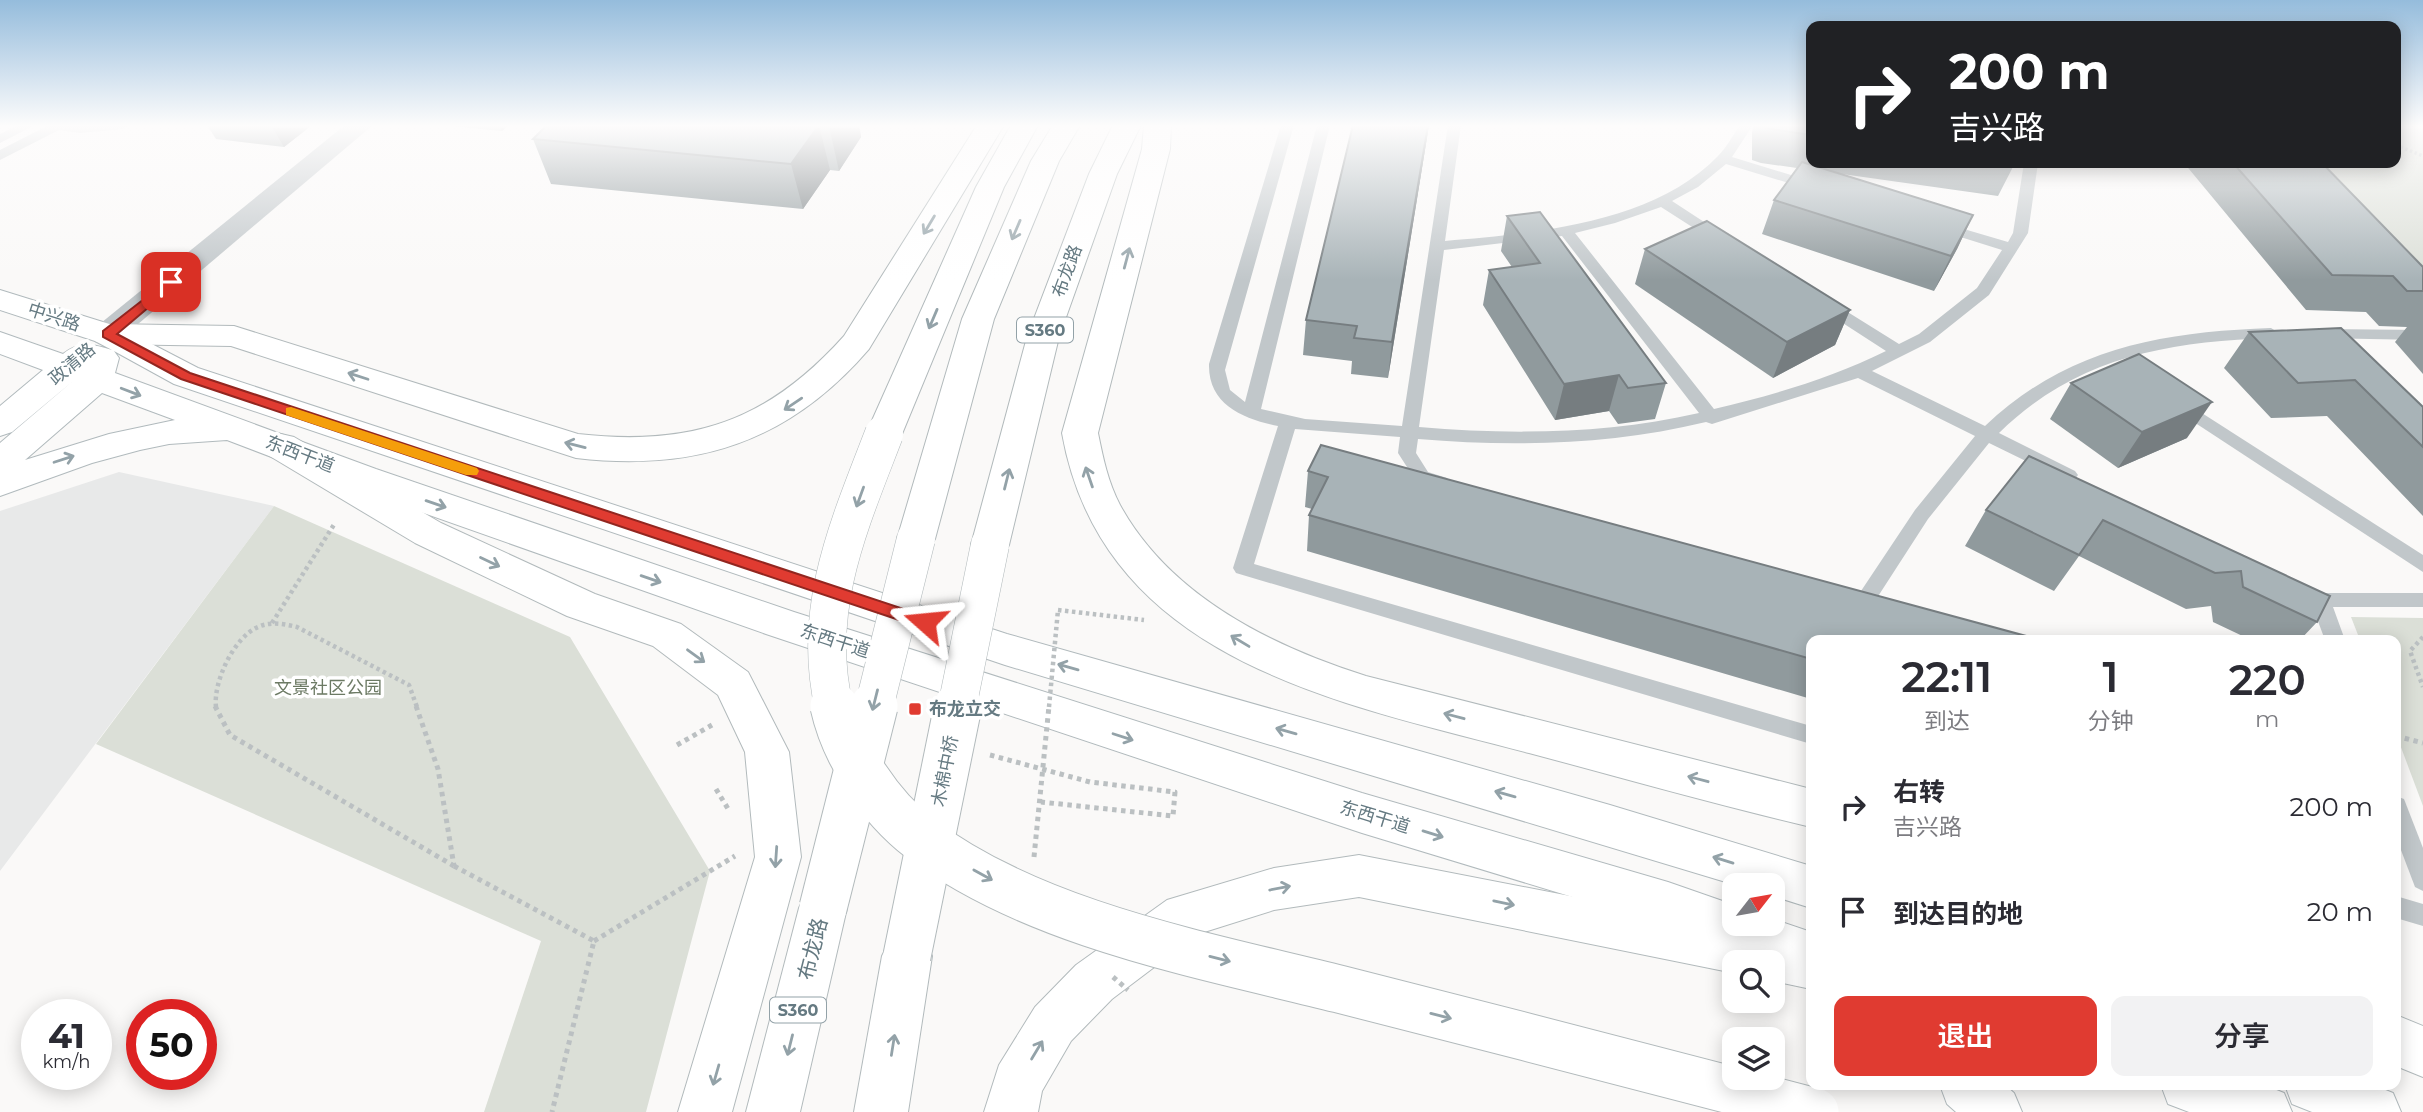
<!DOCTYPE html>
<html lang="zh">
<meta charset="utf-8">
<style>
body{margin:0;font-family:Montserrat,"Noto Sans SC",sans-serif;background:#f2f2f3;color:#2b2b33;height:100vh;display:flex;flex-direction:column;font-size:26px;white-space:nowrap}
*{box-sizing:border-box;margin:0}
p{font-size:23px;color:#7c7c81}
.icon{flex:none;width:38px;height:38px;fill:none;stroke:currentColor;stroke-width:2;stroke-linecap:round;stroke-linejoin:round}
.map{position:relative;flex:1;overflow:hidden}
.panel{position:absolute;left:1806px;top:635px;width:595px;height:455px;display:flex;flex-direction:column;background:#fff;border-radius:14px;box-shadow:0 4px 18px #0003}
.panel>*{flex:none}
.hud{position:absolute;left:1806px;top:21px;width:595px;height:147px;border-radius:14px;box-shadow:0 4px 18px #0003;background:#202124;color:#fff;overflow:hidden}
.needle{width:46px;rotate:59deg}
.tools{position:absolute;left:1722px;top:873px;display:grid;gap:14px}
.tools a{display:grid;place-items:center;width:63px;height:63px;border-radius:14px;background:#fff;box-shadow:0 4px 18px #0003;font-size:35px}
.speed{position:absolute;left:21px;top:999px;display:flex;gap:14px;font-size:35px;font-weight:700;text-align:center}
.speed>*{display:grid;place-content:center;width:91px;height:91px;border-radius:50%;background:#fff;box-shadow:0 4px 18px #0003;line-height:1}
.speed small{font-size:18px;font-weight:400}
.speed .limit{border:10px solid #d22;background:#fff;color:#111}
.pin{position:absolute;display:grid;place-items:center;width:60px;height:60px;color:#fff;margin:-30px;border-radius:14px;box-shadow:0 4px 10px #0006}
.me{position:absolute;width:77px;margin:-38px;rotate:288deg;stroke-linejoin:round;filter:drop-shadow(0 0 5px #0008)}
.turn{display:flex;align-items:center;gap:24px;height:147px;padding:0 28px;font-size:32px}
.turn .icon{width:91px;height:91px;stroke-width:2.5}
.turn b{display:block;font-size:49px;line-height:60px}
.eta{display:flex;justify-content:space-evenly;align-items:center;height:119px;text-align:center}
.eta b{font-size:42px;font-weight:600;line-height:49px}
.button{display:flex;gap:14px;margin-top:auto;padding:14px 28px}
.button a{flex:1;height:80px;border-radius:14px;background:#e03b31;color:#fff;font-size:28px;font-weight:600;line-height:80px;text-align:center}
.button a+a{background:#f2f2f3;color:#2b2b33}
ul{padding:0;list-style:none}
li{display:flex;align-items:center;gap:21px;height:105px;padding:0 28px}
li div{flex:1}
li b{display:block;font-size:26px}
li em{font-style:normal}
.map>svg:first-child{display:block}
.built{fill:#e8e9e9}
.green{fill:#dbdfd7}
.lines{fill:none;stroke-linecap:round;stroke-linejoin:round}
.secondary-casing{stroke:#b1babd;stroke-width:2}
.primary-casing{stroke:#b2babc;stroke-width:2}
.path-far2{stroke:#bbc0c2;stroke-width:3.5;stroke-dasharray:2.5 2.5;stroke-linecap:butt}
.path-far1{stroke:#bbc0c2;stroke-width:4.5;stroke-dasharray:3.5 3.5;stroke-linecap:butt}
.path{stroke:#bbc0c2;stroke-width:5;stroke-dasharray:4.5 4.5;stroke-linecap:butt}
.lane{fill:#c1c7ca;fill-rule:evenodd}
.street{fill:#c1c7ca;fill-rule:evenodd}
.secondary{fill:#fff;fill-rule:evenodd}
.primary{fill:#fff;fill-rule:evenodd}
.primary-bridge-far1-casing{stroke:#b2babc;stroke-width:39;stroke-linecap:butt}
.primary-bridge-casing{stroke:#b2babc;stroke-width:49;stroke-linecap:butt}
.path-bridge-far1{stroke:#bbc0c2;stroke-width:4.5;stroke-dasharray:3.5 3.5;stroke-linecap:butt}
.path-bridge{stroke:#bbc0c2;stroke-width:5;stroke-dasharray:4.5 4.5;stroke-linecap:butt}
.primary-bridge-far1{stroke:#fff;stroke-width:38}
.primary-bridge{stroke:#fff;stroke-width:47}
.wall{fill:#909a9d}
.shaded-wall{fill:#767d80}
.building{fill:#a8b3b7;stroke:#767d80;stroke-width:2}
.oneway{stroke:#93a2a8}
.route{fill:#e03b31;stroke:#922620;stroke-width:2}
.slow{fill:#f59e0b}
.poi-dot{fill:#e03b31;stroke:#fff;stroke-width:2.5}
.labels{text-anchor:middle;stroke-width:7;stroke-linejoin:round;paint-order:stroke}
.shield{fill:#fff;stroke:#93a2a8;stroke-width:2}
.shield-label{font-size:16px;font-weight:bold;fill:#657a82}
.street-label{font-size:18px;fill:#657a82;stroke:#fff}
.park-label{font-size:18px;fill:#6c7a64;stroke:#fff}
.poi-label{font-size:18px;font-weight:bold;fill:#657a82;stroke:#fff;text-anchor:start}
.near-street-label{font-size:21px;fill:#657a82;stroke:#fff}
</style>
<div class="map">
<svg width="2423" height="1112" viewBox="0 0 2423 1112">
<rect width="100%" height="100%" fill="#faf9f8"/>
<polygon class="built" points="119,472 274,506 0,871 0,511"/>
<g class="green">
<polygon points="2396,125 2423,125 2423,282 2308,163 2396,163"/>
<polygon points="274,506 570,637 710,871 646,1112 484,1112 541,941 96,744"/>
<polygon points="2351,617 2423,618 2423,806 2396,734 2396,640 2360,640"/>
</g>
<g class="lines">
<defs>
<g id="secondary">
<path d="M0 290 119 327 198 368 1007 634 1610 805 1811 866V908L1773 896V886H1739L1005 665 174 384 114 351 119 358 115 373 376 469 794 612 1362 793 1668 882 1734 905V924H1773V919L1811 932V978L1668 926 1362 833 766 634 350 487 227 440 169 444 140 450 92 463 0 496V443L73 381 12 432 0 436V406L43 370 0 354V332L63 354C80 340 94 345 112 350L95 341 0 310ZM102 393 175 420 109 434 25 460Z"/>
<polygon points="1940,1085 2005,1085 2014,1093 2022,1112 1956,1112 1947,1104"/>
<polygon points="2161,1085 2264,1085 2284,1093 2292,1112 2189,1112 2168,1104"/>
<polygon points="2285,1085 2373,1085 2393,1093 2401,1112 2312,1112 2292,1104"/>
</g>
<g id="primary">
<path d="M977 125H1004L869 349C789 442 696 472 576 458L231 346 107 344 95 341 91 334 95 327 107 324 234 326 578 434C692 447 768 421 844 336Z"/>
<polygon points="1011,125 1038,125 1004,187 902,434 896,442 884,446 872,442 866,434 976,187"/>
<polygon points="1053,125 1080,125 1059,161 994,319 935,539 929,549 916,553 903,549 897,539 962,319 1031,161"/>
<polygon points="1113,125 1141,125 1117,174 1059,337 1009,545 1004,555 990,559 976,555 971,545 1027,337 1089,174"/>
<path d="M1144 125H1171L1170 149 1098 433C1103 458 1108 482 1120 505 1170 596 1271 646 1366 676L1811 789V827C1717 805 1623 778 1529 753 1341 703 1103 662 1062 433L1142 149Z"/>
<polygon points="281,434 294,437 441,523 595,594 681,624 748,672 789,752 801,857 732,1112 678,1112 755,857 745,752 718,695 653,646 567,616 415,543 268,455 263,446 268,437"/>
<polygon points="1359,855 1811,943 1811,989 1773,981 1773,962 1734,962 1734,973 1359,897 1274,910 1198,934 1112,999 1071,1041 1042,1091 1038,1112 984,1112 999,1065 1035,1007 1076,965 1167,900 1274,868"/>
<polygon points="823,886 840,893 847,908 800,1112 746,1112 799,908 806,893"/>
<polygon points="907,933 924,940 932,956 908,1112 854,1112 882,956 890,940"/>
<polygon points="2396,1015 2423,1026 2423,1077 2396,1066"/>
</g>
</defs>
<use href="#secondary" class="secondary-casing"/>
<use href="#primary" class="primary-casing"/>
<polyline class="path-far2" points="2396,145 2423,156"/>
<g class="path-far1">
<polyline points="1058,610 1144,620"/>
<polyline points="272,623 335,523"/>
<polyline points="2423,637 2410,651 2423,687"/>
<path d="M216 707C213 682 234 637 258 627 271 621 284 624 297 627L409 685 417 707"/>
</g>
<g class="path">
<polyline points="215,706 230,735 454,866"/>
<polyline points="416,706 438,769 454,866"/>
<polyline points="2396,736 2423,743"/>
<polyline points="677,745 712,725"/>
<polyline points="990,755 1090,782 1175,792 1173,816 1041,802"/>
<polyline points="716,789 730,812"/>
<polyline points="454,866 594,941 552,1112"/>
<polyline points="594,941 735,856"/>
</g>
<g class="lane">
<polygon points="18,125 35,125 0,143 0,134"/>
<polygon points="45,125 130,125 123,129 80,133 59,130 0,160 0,150 45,127"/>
<path d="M1281 125H1294L1225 370 1230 390 1245 402 1317 125H1330L1261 409 1305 419 1402 426 1448 125H1461L1445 241C1533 234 1654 223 1718 156 1727 147 1733 135 1740 125H1753L1732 157 1820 184 1822 187 1815 191 1726 164 1698 187 1672 201 1724 235 1727 238 1724 241H1714L1661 207 1615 223 1575 233 1714 409C1774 395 1831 378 1886 351L1818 307 1816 304 1818 301H1830L1899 344 1919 334 1977 288 2002 250 1935 229 1933 226 1940 222 2008 242 2013 233 2024 163H2038L2028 233 1989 295 1930 342 1872 371 1985 426C2067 348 2162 332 2271 328L2279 333 2271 338C2166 342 2077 357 1999 433L2075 471 2078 475 2075 479H2063L1989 443 1928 519 1875 601 1868 603 1861 601 1858 596 1861 591 1915 510 1975 436 1858 378 1712 424 1706 422C1611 445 1515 447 1418 439L1416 453 1428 472 1447 478 1450 482 1447 486 1441 488 1416 481 1398 453 1400 437 1295 429 1254 564 1811 726V744L1236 573 1233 568 1278 426C1244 419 1208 405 1209 364ZM1562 236 1699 413C1607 434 1513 435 1419 427L1444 250Z"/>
<polygon points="2323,329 2423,330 2423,340 2317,338 2315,334 2317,330"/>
<polygon points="2180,399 2423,555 2423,572 2174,409 2171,405"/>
<polygon points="2320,593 2423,593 2423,607 2333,607 2345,640 2325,640 2310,600 2313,595"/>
<polygon points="2396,796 2404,799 2423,848 2423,891 2415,887 2396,837"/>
<polygon points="2396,896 2423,904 2423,926 2396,918"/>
</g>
<polygon class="street" points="345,125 373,125 118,341 107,344 96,341 91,334 96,327"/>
<use href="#secondary" class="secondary"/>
<use href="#primary" class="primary"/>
<defs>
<g id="primary-bridge-far1">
<path d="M834 707C811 609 849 525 884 434"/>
<polyline points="874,707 916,539"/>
<polyline points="957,707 990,545"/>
</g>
<g id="primary-bridge">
<path d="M834 706C845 755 880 807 920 838 1033 924 1203 955 1339 989 1498 1029 1656 1071 1815 1112"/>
<polyline points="823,908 874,706"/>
<polyline points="907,956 958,706"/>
</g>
</defs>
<use href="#primary-bridge-far1" class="primary-bridge-far1-casing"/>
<use href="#primary-bridge" class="primary-bridge-casing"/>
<polyline class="path-bridge-far1" points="1049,707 1058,610"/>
<g class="path-bridge">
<polyline points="1034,857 1049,706"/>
<polyline points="1113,977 1128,990"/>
</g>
<use href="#primary-bridge-far1" class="primary-bridge-far1"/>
<use href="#primary-bridge" class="primary-bridge"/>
</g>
<g class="wall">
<polygon points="207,125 312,125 284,147 216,139"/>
<polygon points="441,125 509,125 502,131"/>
<polygon points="547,125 859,125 861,137 839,171 830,170 803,209 551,184 533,139"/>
<polygon points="1353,125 1429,125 1388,378 1351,374 1352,361 1303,355 1306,320"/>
<polygon points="1754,125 1811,125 1811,163 2015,163 1998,196 1842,174 1973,215 1957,249 1934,291 1762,234 1774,200 1797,168 1761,163 1752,160 1752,132"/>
<polygon points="2184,163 2322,163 2423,267 2423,374 2395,342 2407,327 2379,326 2366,312 2306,310"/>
<polygon points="1507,216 1666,383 1655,419 1618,424 1609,411 1555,420 1483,305 1489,270 1512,267 1501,251"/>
<polygon points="1645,249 1850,310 1835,345 1773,378 1635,284"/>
<polygon points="2249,332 2423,407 2423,516 2327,416 2271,418 2224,368"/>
<polygon points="2071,383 2187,438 2118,468 2050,419"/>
<polygon points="1321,445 1811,640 1811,699 1307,551 1309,515 1312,509 1305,507 1308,471"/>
<polygon points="2029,456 2330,596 2317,622 2300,640 2251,640 2213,622 2211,606 2186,609 2079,556 2054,591 1965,546 1986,510"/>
</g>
<g class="shaded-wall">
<polygon points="271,125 312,125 284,147"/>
<polygon points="499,125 509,125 502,131"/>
<polygon points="819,125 830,170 803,209 791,164"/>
<polygon points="830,125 859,125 861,137 839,171 829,126"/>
<polygon points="1428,125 1429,125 1388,378 1392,342"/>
<polygon points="1973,215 1957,249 1934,291 1951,256"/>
<polygon points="1850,310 1835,345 1773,378 1787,342"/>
<polygon points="1619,375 1609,411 1555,420 1564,384"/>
<polygon points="2212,402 2187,438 2118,468 2142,432"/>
</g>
<g class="building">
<polygon points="547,125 830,125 829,126 819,125 791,164 533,139"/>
<polygon points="1353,125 1428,125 1392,342 1354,338 1357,326 1306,320"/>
<polygon points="1763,125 1811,125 1811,135 1772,129 1763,127"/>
<polygon points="1802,162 1973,215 1951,256 1774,200"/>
<polygon points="2233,163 2322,163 2423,267 2423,291 2407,291 2393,276 2332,275"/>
<polygon points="1540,212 1666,383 1628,388 1619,375 1564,384 1489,270 1540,263 1507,216"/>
<polygon points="1707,221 1850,310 1787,342 1645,249"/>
<polygon points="2341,328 2423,407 2423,447 2355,380 2298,383 2249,332"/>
<polygon points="2139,354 2212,402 2142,432 2071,383"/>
<polygon points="1321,445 2041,640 1811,640 1811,659 1309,515 1328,477 1308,471"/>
<polygon points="2029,456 2330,596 2317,622 2243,587 2241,571 2215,573 2103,520 2079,555 1986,510"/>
</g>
<defs><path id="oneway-shaft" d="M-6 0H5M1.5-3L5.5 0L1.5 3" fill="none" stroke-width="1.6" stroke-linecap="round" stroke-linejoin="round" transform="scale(1.75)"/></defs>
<g class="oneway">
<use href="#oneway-shaft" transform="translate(929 225) rotate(121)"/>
<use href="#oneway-shaft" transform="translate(1016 230) rotate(113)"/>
<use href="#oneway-shaft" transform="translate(1127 258) rotate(-75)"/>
<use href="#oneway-shaft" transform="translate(933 319) rotate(113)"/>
<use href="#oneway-shaft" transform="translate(358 376) rotate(-162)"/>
<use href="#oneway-shaft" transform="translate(131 392) rotate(21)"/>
<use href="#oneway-shaft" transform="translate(793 404) rotate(146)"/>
<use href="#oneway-shaft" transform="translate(575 445) rotate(-166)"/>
<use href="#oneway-shaft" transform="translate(64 459) rotate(-18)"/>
<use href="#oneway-shaft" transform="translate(1089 477) rotate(-109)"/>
<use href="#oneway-shaft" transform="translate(1007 479) rotate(-76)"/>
<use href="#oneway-shaft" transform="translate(860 497) rotate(110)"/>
<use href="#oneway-shaft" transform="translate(436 504) rotate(19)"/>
<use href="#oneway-shaft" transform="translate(490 562) rotate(25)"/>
<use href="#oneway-shaft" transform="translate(651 579) rotate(19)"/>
<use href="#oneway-shaft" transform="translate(1240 641) rotate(-149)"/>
<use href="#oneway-shaft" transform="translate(696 656) rotate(36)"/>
<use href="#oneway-shaft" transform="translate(1068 667) rotate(-164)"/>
<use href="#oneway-shaft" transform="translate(875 700) rotate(104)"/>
<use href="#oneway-shaft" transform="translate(1454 716) rotate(-165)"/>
<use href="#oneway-shaft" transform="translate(1286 731) rotate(-164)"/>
<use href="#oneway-shaft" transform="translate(1123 737) rotate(18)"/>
<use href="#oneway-shaft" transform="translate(1698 779) rotate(-165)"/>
<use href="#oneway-shaft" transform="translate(1505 794) rotate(-164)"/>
<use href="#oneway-shaft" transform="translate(1433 834) rotate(17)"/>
<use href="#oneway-shaft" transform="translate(776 857) rotate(94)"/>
<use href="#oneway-shaft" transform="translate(1723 860) rotate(-163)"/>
<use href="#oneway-shaft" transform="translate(983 875) rotate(29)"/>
<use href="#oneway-shaft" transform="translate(1280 888) rotate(-11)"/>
<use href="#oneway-shaft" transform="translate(1504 903) rotate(12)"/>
<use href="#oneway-shaft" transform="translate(1220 959) rotate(14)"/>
<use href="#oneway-shaft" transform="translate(1441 1016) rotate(14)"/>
<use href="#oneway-shaft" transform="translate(790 1045) rotate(104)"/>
<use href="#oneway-shaft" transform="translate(893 1045) rotate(-81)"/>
<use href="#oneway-shaft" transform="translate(1037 1050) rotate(-59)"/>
<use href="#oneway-shaft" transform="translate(716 1075) rotate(106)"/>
</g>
<linearGradient id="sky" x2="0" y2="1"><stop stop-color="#95bcdc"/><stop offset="0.45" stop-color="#fdfcfc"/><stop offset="1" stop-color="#fdfcfc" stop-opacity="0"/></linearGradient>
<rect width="2423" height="280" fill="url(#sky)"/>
<polygon class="route" points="171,278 175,279 175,285 117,334 190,373 931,618 934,622 925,629 920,627 181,379 103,337 103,331"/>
<polygon class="slow" points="291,407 477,468 479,471 477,475 466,475 286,415 286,408"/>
<rect class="poi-dot" x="908" y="702" width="14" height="14" rx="3.5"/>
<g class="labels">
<g class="shield">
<rect x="1017" y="317.5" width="56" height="25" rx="5"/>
<rect x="770" y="997.5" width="56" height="25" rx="5"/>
</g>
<g class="shield-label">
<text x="1045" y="336">S360</text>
<text x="798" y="1016">S360</text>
</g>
<g class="street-label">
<text transform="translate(1067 271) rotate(-70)" y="6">布龙路</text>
<text transform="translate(54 317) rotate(18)" y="6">中兴路</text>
<text transform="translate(72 364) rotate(-40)" y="6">政清路</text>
<text transform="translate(300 454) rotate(21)" y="6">东西干道</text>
<text transform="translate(835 641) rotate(18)" y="6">东西干道</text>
<text transform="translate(945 771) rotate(-79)" y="6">木棉中桥</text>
<text transform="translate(1375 817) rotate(17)" y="6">东西干道</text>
</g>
<g class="park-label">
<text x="328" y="694">文景社区公园</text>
</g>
<g class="poi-label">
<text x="929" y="715">布龙立交</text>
</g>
<g class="near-street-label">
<text transform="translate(813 949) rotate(-76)" y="7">布龙路</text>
</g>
</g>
</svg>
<div class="tools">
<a><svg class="needle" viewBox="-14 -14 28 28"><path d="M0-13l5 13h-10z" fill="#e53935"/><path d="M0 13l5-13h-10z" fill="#7c7c81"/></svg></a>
<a><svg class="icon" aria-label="search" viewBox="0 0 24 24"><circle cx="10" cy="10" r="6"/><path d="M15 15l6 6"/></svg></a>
<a><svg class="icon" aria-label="layers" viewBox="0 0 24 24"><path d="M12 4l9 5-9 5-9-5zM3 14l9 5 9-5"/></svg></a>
</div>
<div class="speed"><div>41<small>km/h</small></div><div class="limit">50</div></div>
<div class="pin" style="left:171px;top:282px;background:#d93025"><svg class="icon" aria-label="arrive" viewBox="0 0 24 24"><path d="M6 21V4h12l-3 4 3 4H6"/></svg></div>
<svg class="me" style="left:925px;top:622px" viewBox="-20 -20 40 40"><path d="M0-17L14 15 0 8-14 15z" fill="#e03b31" stroke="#fff" stroke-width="4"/></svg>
<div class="hud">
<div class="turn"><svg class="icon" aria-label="right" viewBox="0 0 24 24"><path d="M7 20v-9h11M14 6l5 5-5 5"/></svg><div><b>200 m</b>吉兴路</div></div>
</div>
<section class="panel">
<div class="eta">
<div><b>22:11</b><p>到达</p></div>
<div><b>1</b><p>分钟</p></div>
<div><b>220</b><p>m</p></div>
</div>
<ul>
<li><svg class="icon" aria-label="right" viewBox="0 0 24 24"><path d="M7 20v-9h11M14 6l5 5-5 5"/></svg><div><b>右转</b><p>吉兴路</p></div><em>200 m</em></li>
<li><svg class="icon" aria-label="arrive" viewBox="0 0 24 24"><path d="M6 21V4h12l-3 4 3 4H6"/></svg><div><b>到达目的地</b></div><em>20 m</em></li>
</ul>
<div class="button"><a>退出</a><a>分享</a></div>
</section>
</div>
